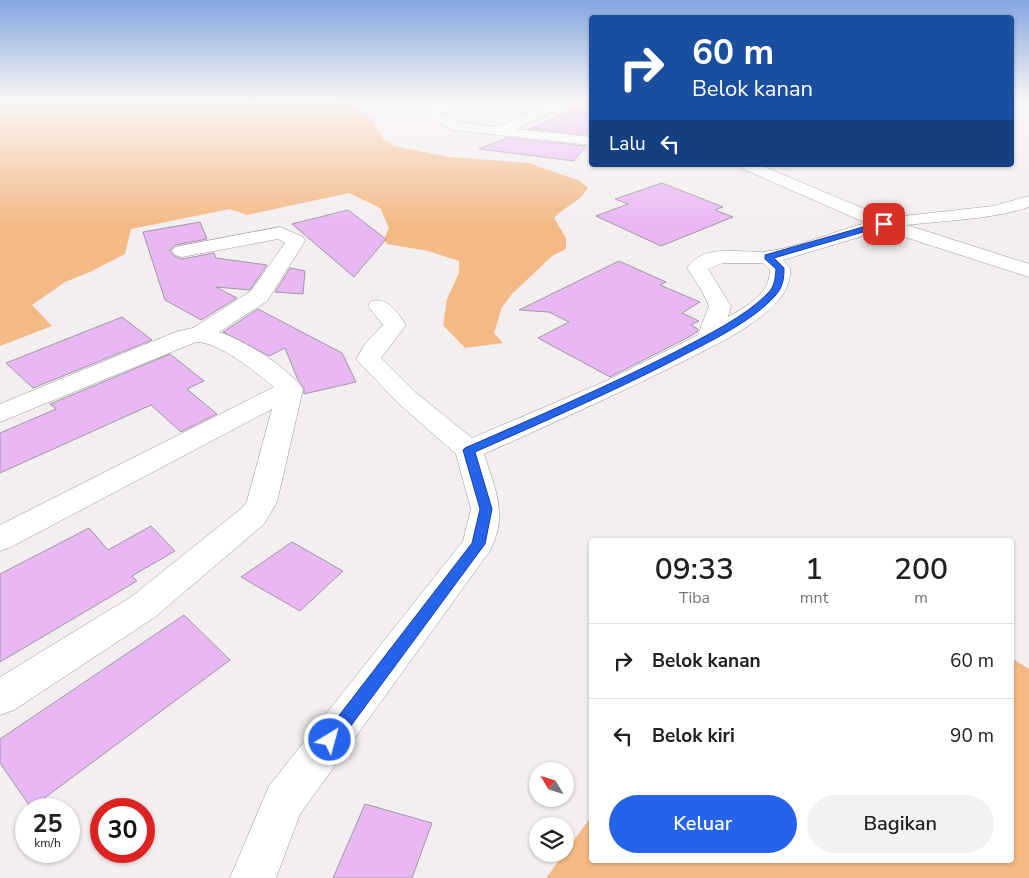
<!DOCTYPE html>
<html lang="id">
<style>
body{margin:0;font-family:"Nunito Sans",sans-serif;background:#f2f2f2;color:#202124;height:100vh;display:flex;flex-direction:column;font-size:19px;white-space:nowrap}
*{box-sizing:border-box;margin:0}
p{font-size:16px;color:#757577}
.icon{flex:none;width:28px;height:28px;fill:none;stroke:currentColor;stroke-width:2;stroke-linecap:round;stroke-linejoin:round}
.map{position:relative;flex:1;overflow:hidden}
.sheet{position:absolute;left:589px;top:538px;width:425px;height:325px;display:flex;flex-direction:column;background:#fff;border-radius:5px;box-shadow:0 1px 4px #0004}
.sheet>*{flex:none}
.banner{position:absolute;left:589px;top:15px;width:425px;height:152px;border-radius:5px;box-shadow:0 1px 4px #0004;background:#1a4fa0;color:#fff;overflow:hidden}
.needle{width:32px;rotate:308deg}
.tools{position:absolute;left:529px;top:762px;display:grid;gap:10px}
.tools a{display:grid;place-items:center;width:45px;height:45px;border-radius:50%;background:#fff;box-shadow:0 1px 4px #0004;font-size:25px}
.speed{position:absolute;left:15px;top:798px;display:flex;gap:10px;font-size:25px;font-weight:700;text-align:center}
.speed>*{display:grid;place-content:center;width:65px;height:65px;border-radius:50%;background:#fff;box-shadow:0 1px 4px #0004;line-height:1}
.speed small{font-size:12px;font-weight:400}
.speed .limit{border:8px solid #d22;background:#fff;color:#111}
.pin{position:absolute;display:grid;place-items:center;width:42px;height:42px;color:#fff;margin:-21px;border-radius:10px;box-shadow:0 2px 8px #0006}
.me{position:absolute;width:55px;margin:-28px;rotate:37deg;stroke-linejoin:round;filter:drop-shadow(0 0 4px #0008)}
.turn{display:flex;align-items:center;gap:18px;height:105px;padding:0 20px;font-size:22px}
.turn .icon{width:65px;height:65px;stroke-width:2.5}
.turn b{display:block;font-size:35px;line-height:42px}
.then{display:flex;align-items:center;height:48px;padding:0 20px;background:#0003;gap:10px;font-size:19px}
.eta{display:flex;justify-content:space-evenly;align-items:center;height:85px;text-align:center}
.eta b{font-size:30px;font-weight:600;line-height:35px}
.cta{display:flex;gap:10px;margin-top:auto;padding:10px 20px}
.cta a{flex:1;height:58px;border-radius:30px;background:#2563eb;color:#fff;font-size:20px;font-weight:600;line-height:58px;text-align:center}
.cta a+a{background:#f2f2f2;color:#202124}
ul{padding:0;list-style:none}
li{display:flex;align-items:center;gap:15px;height:75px;padding:0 20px;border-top:1px solid #e0e0e0}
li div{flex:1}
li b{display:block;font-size:19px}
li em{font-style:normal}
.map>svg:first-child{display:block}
.green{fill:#f4ba86}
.building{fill:#eab7f5;stroke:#9d9a9d}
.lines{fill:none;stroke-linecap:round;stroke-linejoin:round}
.minor-casing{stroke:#9a9697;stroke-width:1}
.minor{fill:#fff;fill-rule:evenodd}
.route{fill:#2563eb;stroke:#184099}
</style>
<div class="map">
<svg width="1029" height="878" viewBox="0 0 1029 878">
<rect width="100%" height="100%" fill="#f3eef0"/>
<g class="green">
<path d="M0 101 337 102 350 105 370 118 384 140 393 146 450 157 529 163 580 181 588 188C580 202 565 206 554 218L566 238V249L552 256 512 294 502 307 494 333 503 343 465 348 443 325 447 299 459 273V261L428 251 387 244 384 239 389 228 380 208 349 193 247 215 230 209 131 229 125 254 90 272 65 282 32 305 52 326 0 346Z"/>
<polygon points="1011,658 1029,669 1029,878 546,878 591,817 591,860 1011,860"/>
</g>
<g class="building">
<polygon points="591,103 591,135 529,129 555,118"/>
<polygon points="507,138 586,146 574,161 479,149"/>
<polygon points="662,183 723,207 715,210 733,217 661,246 596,216 628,204 615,199"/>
<polygon points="348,210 386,239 354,277 292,224"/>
<polygon points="200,222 207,239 175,245 170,251 174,256 182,259 214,253 216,258 267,265 250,290 216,287 237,298 201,320 165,300 143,232"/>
<polygon points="619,261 666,282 660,285 700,302 682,313 699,321 691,325 698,329 697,332 687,338 610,377 538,338 569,322 549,312 519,310"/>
<polygon points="290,268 305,271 303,294 275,292"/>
<polygon points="258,309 342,353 356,382 304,394 304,388 298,380 285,348 269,356 223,332"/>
<polygon points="122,317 152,340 33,388 6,363"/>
<polygon points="170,354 204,381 187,389 217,414 181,432 151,405 0,473 0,433 56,409 50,404"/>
<polygon points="151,526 175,551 132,576 137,581 0,662 0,574 89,528 108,550"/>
<polygon points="292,542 343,571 300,611 241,577"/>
<polygon points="184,615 230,660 31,808 0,763 0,739"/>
<polygon points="365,804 432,823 412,878 333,878"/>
</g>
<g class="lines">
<defs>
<g id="minor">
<polygon points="445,101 462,101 440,113 456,122 497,127 558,101 575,101 516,129 591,137 591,145 452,130 423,112"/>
<path d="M739 165H760L886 218 993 206 1029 196V207C989 220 948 220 907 225L1029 264V277L883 230 783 260 790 268C791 282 786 291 777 302 753 328 715 345 684 361 618 394 551 424 484 454 495 489 509 517 489 552L300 814 276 878H230L269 786 463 541 471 509 456 454 397 402 356 359 365 344 383 325 368 306 371 301C388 297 397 312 406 325L381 358 415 392 472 438 606 381 698 335 709 306 702 291 687 268C705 241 744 255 770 251 803 246 834 231 866 223L741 168ZM723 263H763L770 270C770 294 747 306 728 317L731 306 708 269Z"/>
<path d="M280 227 303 237 305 241 267 301 219 332C244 340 288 368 303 389L277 502 264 524 155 617 14 710 0 715V677L131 597 242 508 247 501 272 409 11 547 0 551V525L274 387C255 372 220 342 196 342L0 422V404L178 331 193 328 251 291 285 243 278 239 182 257 175 255 172 251 175 247Z"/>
</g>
</defs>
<use href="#minor" class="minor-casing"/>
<use href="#minor" class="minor"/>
</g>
<linearGradient id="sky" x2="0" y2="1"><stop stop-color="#85a5df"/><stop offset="0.45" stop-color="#faf7f8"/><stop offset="1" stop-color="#faf7f8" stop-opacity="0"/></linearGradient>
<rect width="1029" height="224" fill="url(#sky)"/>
<path class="route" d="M884 221 887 222V225L774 258 784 268C784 279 783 287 775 296 754 320 711 341 682 356 615 391 545 421 475 452L492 509 485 544 336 746 330 748 324 746 321 740 324 735 472 543 480 509 463 450 465 448C536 417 606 387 675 352 705 336 745 317 768 293 775 286 775 278 776 269L765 259V255Z"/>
</svg>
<div class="tools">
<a><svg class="needle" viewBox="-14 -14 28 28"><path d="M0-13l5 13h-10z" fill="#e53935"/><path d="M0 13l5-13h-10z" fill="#757577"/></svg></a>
<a><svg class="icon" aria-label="layers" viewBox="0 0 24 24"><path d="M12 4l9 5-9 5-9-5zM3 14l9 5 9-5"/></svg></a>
</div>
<div class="speed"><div>25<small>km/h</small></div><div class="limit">30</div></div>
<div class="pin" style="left:884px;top:224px;background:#d93025"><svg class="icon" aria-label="arrive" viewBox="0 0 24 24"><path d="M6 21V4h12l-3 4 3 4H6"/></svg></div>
<svg class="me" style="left:330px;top:740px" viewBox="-20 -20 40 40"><circle r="17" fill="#2563eb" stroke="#fff" stroke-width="3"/><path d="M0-11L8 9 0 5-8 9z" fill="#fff"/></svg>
<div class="banner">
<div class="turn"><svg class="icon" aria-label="right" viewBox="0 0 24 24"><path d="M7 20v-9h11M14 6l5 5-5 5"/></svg><div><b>60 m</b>Belok kanan</div></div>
<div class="then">Lalu<svg class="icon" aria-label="left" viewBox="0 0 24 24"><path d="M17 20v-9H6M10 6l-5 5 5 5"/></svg></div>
</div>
<section class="sheet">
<div class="eta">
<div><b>09:33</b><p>Tiba</p></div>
<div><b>1</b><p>mnt</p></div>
<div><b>200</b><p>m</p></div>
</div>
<ul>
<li><svg class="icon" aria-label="right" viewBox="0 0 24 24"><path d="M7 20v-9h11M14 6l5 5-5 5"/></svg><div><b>Belok kanan</b></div><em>60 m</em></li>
<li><svg class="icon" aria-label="left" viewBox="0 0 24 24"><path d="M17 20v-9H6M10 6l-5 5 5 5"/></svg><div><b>Belok kiri</b></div><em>90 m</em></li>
</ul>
<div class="cta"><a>Keluar</a><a>Bagikan</a></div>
</section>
</div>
